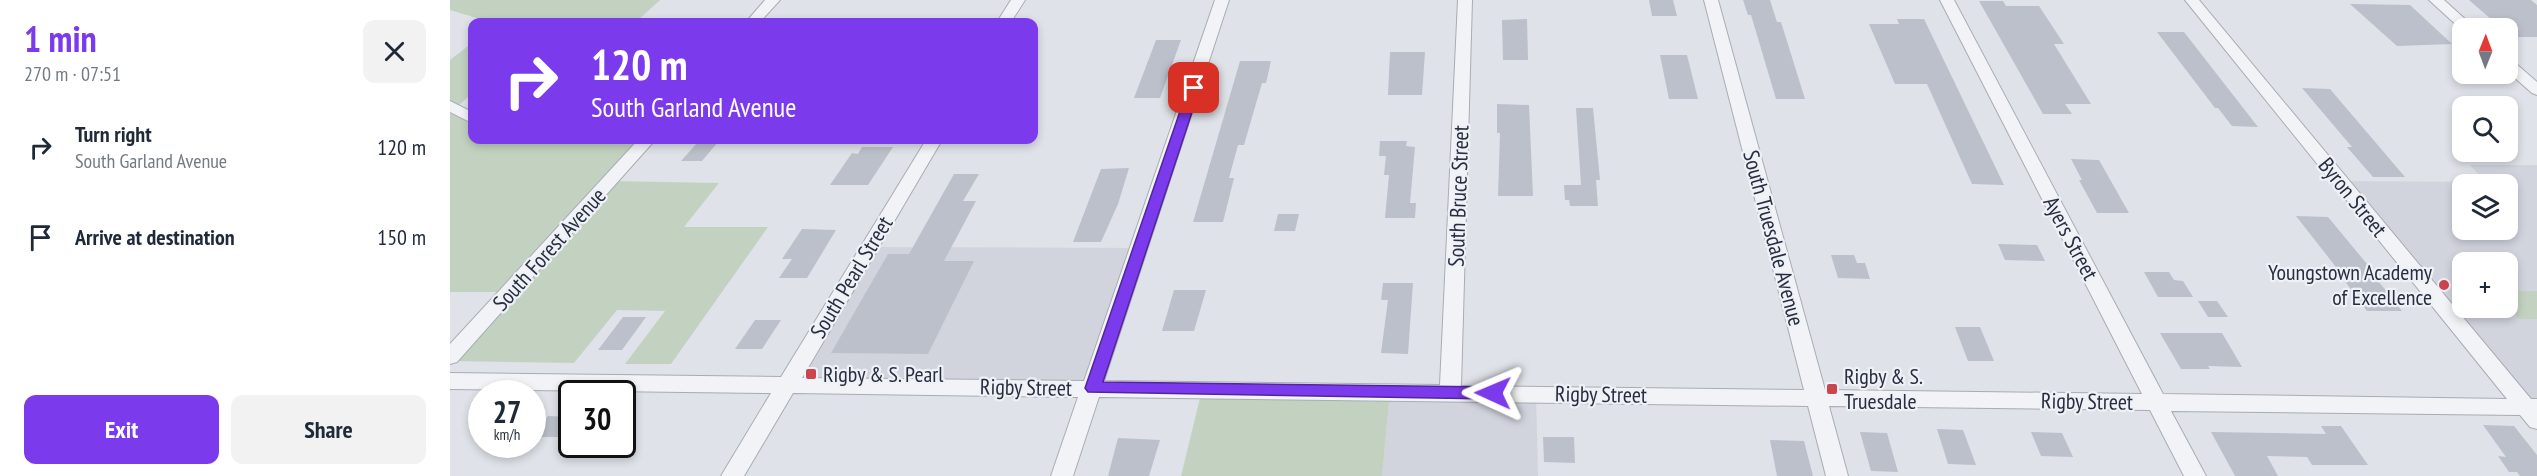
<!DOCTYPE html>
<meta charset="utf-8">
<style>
body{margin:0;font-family:"PT Sans Narrow",sans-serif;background:#f2f2f3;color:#1f2937;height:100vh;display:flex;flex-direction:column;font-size:22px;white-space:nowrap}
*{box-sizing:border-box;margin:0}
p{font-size:20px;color:#747a83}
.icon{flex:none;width:33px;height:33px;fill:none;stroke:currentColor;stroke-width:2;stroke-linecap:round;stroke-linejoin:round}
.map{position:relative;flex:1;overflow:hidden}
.sheet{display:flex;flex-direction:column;background:#fff;width:450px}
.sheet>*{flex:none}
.top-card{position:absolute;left:18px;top:18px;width:570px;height:126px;border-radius:12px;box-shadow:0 3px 9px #0003;background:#7c3aed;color:#fff;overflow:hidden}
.needle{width:39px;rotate:1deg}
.controls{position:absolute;left:2002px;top:18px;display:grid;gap:12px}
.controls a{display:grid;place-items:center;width:66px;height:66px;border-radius:12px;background:#fff;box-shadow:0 3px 9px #0003;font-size:30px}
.speed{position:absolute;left:18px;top:380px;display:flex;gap:12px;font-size:30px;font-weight:700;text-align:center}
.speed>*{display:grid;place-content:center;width:78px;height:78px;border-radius:50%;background:#fff;box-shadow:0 3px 9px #0003;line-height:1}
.speed small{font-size:15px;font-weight:400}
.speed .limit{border:3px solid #111;border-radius:9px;background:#fff;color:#111}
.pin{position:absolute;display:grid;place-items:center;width:51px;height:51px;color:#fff;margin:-26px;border-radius:12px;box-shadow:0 3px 9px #0006}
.me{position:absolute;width:66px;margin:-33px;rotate:271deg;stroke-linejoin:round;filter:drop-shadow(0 0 4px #0008)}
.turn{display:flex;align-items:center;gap:21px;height:126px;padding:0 24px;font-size:27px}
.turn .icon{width:78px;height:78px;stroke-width:2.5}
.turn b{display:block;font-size:42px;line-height:51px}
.round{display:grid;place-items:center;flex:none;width:63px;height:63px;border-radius:12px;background:#f2f2f3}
.head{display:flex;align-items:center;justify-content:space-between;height:102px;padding:0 24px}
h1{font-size:36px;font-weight:800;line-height:45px;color:#7c3aed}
.cta{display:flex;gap:12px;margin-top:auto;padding:12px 24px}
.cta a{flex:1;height:69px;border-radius:12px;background:#7c3aed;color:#fff;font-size:24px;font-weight:800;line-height:69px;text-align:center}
.cta a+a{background:#f2f2f3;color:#1f2937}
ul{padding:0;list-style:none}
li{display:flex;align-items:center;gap:18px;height:90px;padding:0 24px}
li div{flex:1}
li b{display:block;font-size:22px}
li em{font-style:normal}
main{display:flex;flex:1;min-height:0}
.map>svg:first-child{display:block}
.built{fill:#d1d4dd;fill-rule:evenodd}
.green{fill:#c3d2c0}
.building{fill:#bcc0cb}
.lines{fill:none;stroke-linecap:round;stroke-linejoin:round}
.street-casing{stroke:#a8acb5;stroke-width:2}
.street{fill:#f2f3f6;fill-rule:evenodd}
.route{fill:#7c3aed;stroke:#51269a;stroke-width:1.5}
.poi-dot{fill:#cc454d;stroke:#eef1f6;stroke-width:2}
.labels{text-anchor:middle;stroke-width:4.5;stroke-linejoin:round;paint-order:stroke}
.street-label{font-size:22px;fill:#282e3f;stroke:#eef1f6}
.poi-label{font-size:22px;fill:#282e3f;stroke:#eef1f6;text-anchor:start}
</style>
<main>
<section class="sheet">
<div class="head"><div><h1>1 min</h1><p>270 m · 07:51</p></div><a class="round"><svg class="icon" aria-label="close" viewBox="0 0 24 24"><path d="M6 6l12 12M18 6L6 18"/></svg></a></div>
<ul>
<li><svg class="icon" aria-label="right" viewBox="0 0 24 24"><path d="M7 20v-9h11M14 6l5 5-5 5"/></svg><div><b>Turn right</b><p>South Garland Avenue</p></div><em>120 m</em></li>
<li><svg class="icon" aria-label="arrive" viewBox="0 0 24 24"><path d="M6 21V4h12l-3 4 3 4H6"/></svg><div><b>Arrive at destination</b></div><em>150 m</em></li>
</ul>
<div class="cta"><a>Exit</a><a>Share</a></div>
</section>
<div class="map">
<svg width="2087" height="476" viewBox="0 0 2087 476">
<rect width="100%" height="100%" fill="#dfe2e8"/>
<g class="built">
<path d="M2020 165H2087V407L1890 181 2036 182ZM2013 184H2058V230H2013ZM2013 262H2058V308H2013Z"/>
<polygon points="419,247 690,248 643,388 337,384"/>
<polygon points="940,392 1086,394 1088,476 932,476"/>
</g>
<g class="green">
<polygon points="0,0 210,0 186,22 40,22 0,10"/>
<polygon points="22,43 22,93 5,109 22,118 22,140 197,140 160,181 269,183 234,227 318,227 221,364 175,364 215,311 167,310 124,363 0,361 58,292 0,292 0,60"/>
<polygon points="2058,291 2087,291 2087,319 2069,319 2058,306"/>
<polygon points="752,390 940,392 932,476 731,476"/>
</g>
<g class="building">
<polygon points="1199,0 1223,0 1227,16 1202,16"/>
<polygon points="1293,0 1320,0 1327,22 1331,22 1355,99 1326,99 1301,15 1298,15"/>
<polygon points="2019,0 2081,0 2087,5 2087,37 2058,37 2058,28 2042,20"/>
<polygon points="1529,1 1553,1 1556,6 1589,6 1614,44 1604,44 1641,104 1615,104 1622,114 1593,114"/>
<polygon points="1900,4 1960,5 2002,44 1947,46"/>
<polygon points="1077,19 1078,60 1053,60 1052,20"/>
<polygon points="1447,19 1474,19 1554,185 1522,184 1477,84 1445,84 1419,24 1449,24"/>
<polygon points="1707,32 1734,32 1808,127 1782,126 1768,108 1765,108"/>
<polygon points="706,40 731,40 710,98 684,98"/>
<polygon points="940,52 975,52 972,95 938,95"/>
<polygon points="1210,55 1237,55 1248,99 1219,99"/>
<polygon points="790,61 821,61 816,83 812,83 794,145 788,145 779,178 784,178 773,222 743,222"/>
<polygon points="1852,88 1880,89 1955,177 1923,177 1897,147 1902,147"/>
<polygon points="1047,104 1079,105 1083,196 1048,196 1050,133 1047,133"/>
<polygon points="1126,108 1143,108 1150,180 1146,180 1148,206 1120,206 1119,200 1115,200 1114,185 1131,185"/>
<polygon points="930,141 957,141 956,146 965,147 960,203 966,203 965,218 935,218 939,175 934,175 936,156 929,156"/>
<polygon points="248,142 268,142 252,161 231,161"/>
<polygon points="412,147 443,147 418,185 380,185 402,153 408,154"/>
<polygon points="1621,159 1649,160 1679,213 1647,213 1629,180 1632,180"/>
<polygon points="679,168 668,204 651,242 623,242 651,169"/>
<polygon points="504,174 529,174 513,201 526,201 494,261 524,261 478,354 381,353 438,254 459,254"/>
<polygon points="828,214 849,214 845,231 824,231"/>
<polygon points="1846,216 1878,217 1932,282 1929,282 1952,311 1917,311 1891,276 1893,276"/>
<polygon points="352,229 386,230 357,278 329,278 342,259 332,259"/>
<polygon points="1548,244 1587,245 1595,261 1555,260"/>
<polygon points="1381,255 1404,255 1407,263 1415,263 1420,279 1388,278"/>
<polygon points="1694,272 1719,272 1724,280 1733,281 1743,297 1708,297"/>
<polygon points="933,283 963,283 958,354 931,353 938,300 931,300"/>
<polygon points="724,290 756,290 744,331 712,331"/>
<polygon points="1748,301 1767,301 1778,317 1758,317"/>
<polygon points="173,317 196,317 172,350 148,350"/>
<polygon points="305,320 331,320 312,349 285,349"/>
<polygon points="1505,327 1530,327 1544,361 1518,361"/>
<polygon points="1710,333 1772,333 1792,367 1758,366 1760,369 1731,369"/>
<polygon points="98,416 122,417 122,437 82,437"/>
<polygon points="2033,425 2064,426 2087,455 2087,476 2070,476 2067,472 2059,472 2048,456 2056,457"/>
<polygon points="1871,426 1891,426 1918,465 1862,465 1857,457 1817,456 1828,476 1785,476 1761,432 1876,434"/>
<polygon points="1487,429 1513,430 1526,465 1498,464"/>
<polygon points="1410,432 1437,433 1448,472 1421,471"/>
<polygon points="1581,432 1612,433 1623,457 1591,456"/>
<polygon points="1093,437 1124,437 1125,463 1094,462"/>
<polygon points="668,438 710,440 699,476 658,476"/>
<polygon points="1320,440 1354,441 1363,476 1327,476"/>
</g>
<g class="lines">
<defs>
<g id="street">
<polygon points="315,0 330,0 310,22 296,22"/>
<polygon points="561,0 575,0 561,22 547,22"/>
<polygon points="765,0 779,0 654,381 990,385 1008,0 1022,0 1011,386 1354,390 1254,0 1268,0 1375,390 1692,394 1490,0 1504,0 1713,394 2057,399 1735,0 1749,0 2081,399 2087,399 2087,429 2080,427 2070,415 1721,411 1756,476 1734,476 1700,410 1379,406 1398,476 1376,476 1358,406 649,397 623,476 601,476 628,397 343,393 294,476 271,476 321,393 0,389 0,373 331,377 476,140 492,140 352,378 634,381"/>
<polygon points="1979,0 1994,0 2025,28 2013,28 2013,31"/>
<polygon points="2058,59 2063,61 2087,82 2087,95 2082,93 2058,72"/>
<polygon points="0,101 22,112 22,123 0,112"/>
<polygon points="188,140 205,140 7,362 0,364 0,344"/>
</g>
</defs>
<use href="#street" class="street-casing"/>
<use href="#street" class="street"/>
</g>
<polygon class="route" points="744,84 750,88 653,382 1043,387 1048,389 1051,393 1048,397 1043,399 638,392 635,388 738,88"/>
<g class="poi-dot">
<circle cx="1994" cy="285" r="6"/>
<rect x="355" y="368" width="12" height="12" rx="3"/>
<rect x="1376" y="383" width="12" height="12" rx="3"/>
</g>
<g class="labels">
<g class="street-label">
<text transform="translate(1008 196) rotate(-88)" y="8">South Bruce Street</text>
<text transform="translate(1903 197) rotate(51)" y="8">Byron Street</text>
<text transform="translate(1324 238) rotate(75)" y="8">South Truesdale Avenue</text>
<text transform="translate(1621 238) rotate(62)" y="8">Ayers Street</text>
<text transform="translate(99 249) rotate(-48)" y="8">South Forest Avenue</text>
<text transform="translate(401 277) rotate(-59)" y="8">South Pearl Street</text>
<text transform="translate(576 387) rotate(1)" y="8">Rigby Street</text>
<text transform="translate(1151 394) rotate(1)" y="8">Rigby Street</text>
<text transform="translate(1637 401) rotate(1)" y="8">Rigby Street</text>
</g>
<g class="poi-label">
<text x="1982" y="280" text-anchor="end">Youngstown Academy<tspan x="1982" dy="25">of Excellence</tspan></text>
<text x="373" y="382">Rigby &amp; S. Pearl</text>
<text x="1394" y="384">Rigby &amp; S.<tspan x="1394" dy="25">Truesdale</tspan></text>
</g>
</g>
</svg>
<div class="controls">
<a><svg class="needle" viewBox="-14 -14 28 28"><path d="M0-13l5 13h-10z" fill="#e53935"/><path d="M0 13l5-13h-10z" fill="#747a83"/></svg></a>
<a><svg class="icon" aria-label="search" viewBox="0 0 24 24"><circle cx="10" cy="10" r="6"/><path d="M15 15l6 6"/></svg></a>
<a><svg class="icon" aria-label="layers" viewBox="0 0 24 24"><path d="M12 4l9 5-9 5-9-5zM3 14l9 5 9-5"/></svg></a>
<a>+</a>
</div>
<div class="speed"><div>27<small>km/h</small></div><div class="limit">30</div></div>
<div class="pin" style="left:744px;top:88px;background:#d93025"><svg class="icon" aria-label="arrive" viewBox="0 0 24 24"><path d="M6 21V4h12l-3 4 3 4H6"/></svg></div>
<svg class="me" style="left:1043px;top:393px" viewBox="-20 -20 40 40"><path d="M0-17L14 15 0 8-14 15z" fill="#7c3aed" stroke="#fff" stroke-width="4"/></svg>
<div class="top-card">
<div class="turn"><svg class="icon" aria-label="right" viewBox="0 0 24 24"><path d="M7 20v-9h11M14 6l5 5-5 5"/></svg><div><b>120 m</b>South Garland Avenue</div></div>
</div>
</div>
</main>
